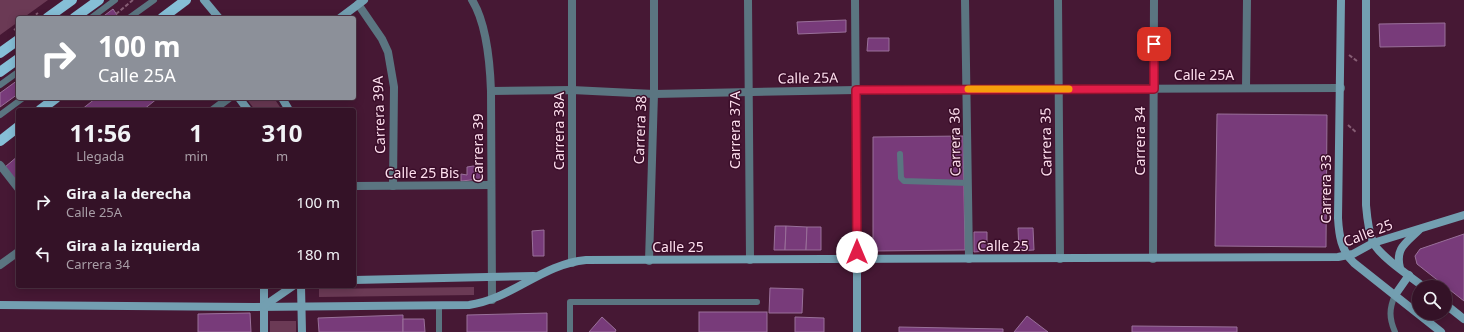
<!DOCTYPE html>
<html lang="es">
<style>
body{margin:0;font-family:"Noto Sans",sans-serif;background:#3f2033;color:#f1f3f6;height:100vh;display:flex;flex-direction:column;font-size:15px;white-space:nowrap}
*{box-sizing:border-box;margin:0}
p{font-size:13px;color:#a99ea7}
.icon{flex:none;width:22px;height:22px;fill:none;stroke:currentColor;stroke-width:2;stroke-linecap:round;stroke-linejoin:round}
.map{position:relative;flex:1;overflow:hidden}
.sheet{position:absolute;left:16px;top:108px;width:340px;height:180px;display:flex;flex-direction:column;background:#341227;border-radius:4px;box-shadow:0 2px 10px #0003,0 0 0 1px #4e3244}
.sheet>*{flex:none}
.banner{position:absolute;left:16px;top:16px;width:340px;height:84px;border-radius:4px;box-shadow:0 2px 10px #0003,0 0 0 1px #4e3244;background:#8c9099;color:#fff;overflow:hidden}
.controls{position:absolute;left:1412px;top:280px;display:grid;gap:8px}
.controls a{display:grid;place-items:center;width:40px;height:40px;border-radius:50%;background:#341227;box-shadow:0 2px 10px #0003,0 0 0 1px #4e3244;font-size:20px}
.pin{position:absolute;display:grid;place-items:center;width:34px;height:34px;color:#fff;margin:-17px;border-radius:8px;box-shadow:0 2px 6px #0006}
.me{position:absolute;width:44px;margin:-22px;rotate:0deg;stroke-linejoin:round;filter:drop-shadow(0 0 3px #0008)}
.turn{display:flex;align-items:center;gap:14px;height:84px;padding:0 16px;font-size:18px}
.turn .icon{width:52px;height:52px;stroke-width:2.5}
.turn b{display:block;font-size:28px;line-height:34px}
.eta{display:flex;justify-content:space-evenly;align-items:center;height:68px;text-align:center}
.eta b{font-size:24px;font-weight:700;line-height:28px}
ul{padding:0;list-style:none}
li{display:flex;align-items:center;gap:12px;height:52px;padding:0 16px}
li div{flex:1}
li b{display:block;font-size:15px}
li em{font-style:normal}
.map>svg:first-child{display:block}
.green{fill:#6b3a55}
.building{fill:#783b7a;stroke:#9a709a}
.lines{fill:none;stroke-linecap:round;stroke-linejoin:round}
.path{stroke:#865d74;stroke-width:2;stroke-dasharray:4 2;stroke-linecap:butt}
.lane{stroke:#5b7581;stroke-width:6}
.street{stroke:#5b7581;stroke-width:8}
.secondary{stroke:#739fb1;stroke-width:8}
.primary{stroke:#86bfd7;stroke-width:10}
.route-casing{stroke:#92132f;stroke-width:10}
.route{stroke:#e11d48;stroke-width:7}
.slow{stroke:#f59e0b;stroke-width:7}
.labels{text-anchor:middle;stroke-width:3;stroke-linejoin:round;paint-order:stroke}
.street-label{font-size:14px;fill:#fedfee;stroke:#3b0e2a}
</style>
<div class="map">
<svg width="1464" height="332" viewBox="0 0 1464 332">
<rect width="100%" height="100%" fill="#461834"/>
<g class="green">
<polygon points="0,0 48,0 23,18 18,18 18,22 0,35"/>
<polygon points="246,98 274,98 282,110 255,110"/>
<polygon points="474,287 474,295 319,297 319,289"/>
<rect x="270" y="321" width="26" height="11"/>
</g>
<g class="building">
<polygon points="113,9 119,18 101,18"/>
<polygon points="846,20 846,32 798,34 797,22"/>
<polygon points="1445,23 1445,46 1380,47 1379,24"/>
<polygon points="868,38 889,38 889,51 867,51"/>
<polygon points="18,80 18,94 0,107 0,93"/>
<polygon points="96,98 158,98 143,110 81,110"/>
<polygon points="1217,114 1327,115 1326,247 1215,246"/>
<polygon points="963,136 965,250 873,251 873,137"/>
<polygon points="18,156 18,183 5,167"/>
<polygon points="480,165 481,179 461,181 461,174 467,175 467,167"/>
<polygon points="775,226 786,226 785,250 774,250"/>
<polygon points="786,226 807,227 806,250 785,250"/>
<polygon points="807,227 821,227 821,250 806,250"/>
<polygon points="1018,228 1033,228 1034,250 1019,251"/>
<polygon points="544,230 544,256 533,256 532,231"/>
<polygon points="974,232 987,232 987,251 974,252"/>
<polygon points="1464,234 1464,301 1417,264 1415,256 1420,249"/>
<polygon points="770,288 803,289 802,313 769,313"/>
<rect x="699" y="312" width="68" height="20"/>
<polygon points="250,313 251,332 198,332 198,314"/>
<polygon points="547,313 547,332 467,332 467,315"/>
<polygon points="403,315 403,332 319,332 318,318"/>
<polygon points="1027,316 1048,332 1014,332"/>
<polygon points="602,317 616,330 615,332 589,332"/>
<polygon points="795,317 824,318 824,332 795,332"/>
<polygon points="403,319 424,319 425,332 403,332"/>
<polygon points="1132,326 1237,327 1237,332 1132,332"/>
<polygon points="899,327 1003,329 1003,332 899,332"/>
</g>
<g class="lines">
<g class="path">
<polyline points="116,14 133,0"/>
<polyline points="31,18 38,13"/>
<polyline points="14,30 18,27"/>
<polyline points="1349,55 1357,61"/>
<polyline points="1348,125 1357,133"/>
</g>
<g class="lane">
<polyline points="91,18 115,0"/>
<polyline points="129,18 154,0"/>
<polyline points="0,85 18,72"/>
<polyline points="0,115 23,98"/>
<polyline points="900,154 901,178 904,181 968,183"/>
<polyline points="439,332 439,305"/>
<polyline points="570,332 570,302 757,302"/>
<path d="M1395 332C1389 318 1389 309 1395 295"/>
</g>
<g class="street">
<path d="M472 0C487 24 490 63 491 91L492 300"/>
<polyline points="748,0 750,260"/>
<polyline points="855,0 857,260"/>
<polyline points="965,0 969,259"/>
<polyline points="1058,0 1060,259"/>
<polyline points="358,4 382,39 388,52 394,87 393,186"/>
<polyline points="1246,88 1247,0"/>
<polyline points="491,91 572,90 654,94 856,90 1341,88"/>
<polyline points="213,110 229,98"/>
<polyline points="0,165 18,188"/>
<polyline points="354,186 491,185"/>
<polyline points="1153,259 1154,0"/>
<polyline points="649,261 654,94 654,0"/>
<polyline points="572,263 572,0"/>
<polyline points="0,265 18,252"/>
</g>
<g class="secondary">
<polyline points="204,0 219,18"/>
<path d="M1341 0 1338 218C1339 235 1341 251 1354 263L1441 332"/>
<path d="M1366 0V205C1367 217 1368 230 1373 242 1379 256 1411 277 1424 287"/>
<polyline points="340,18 364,0"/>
<polyline points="239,98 248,110"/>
<polyline points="282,98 289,110"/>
<polyline points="857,260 857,332"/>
<path d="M1400 268C1395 248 1406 243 1419 230"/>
<polyline points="354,280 534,276"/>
<polyline points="264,286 264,332"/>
<polyline points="301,286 302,332"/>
<polyline points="1395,295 1409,275"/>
<polyline points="1445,304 1464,319"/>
<path d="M0 305 254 307 469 305C512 299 542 264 586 260L1338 257 1353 254 1373 243 1464 215"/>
<polyline points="264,306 293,286"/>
</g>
<g class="primary">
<polyline points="47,18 72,0"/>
<polyline points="74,18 99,0"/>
<polyline points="162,18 186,0"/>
<polyline points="0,53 18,40"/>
<polyline points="0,72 18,59"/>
<polyline points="40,110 56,98"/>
<polyline points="0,141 18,127"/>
</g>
</g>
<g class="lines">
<defs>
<polyline id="route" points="857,252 856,90 1154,89 1154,44"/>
</defs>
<use href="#route" class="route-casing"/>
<use href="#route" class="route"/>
<polyline class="slow" points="968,89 1069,89"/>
</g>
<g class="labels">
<g class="street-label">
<text x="1204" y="80">Calle 25A</text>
<text transform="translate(808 78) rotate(-1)" y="5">Calle 25A</text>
<text transform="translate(379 115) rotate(-92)" y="5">Carrera 39A</text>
<text transform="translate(640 130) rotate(-88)" y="5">Carrera 38</text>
<text transform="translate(735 130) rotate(-90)" y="5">Carrera 37A</text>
<text transform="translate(559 131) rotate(-90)" y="5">Carrera 38A</text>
<text transform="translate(1140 141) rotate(-90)" y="5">Carrera 34</text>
<text transform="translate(955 142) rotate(-91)" y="5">Carrera 36</text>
<text transform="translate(1046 142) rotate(-91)" y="5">Carrera 35</text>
<text transform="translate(478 148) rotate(-90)" y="5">Carrera 39</text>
<text x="422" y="178">Calle 25 Bis</text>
<text transform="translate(1326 189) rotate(-90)" y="5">Carrera 33</text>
<text transform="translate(1368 233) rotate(-21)" y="5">Calle 25</text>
<text x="1003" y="251">Calle 25</text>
<text x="678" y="252">Calle 25</text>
</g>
</g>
</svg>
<div class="controls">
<a><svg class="icon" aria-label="search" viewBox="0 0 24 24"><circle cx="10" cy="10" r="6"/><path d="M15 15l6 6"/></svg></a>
</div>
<div class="pin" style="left:1154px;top:44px;background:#d93025"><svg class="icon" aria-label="arrive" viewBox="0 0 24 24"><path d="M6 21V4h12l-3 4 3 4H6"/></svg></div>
<svg class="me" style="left:857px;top:252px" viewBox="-20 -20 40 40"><circle r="19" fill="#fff"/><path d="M0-13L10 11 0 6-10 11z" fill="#e11d48"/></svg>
<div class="banner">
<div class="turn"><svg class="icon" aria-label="right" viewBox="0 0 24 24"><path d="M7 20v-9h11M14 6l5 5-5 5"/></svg><div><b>100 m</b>Calle 25A</div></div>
</div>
<section class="sheet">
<div class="eta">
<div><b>11:56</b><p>Llegada</p></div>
<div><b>1</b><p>min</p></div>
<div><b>310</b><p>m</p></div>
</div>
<ul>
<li><svg class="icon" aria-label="right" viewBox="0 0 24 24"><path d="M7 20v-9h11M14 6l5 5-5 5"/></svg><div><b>Gira a la derecha</b><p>Calle 25A</p></div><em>100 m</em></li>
<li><svg class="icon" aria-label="left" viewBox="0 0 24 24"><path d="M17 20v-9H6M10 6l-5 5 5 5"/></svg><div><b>Gira a la izquierda</b><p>Carrera 34</p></div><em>180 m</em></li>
</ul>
</section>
</div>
